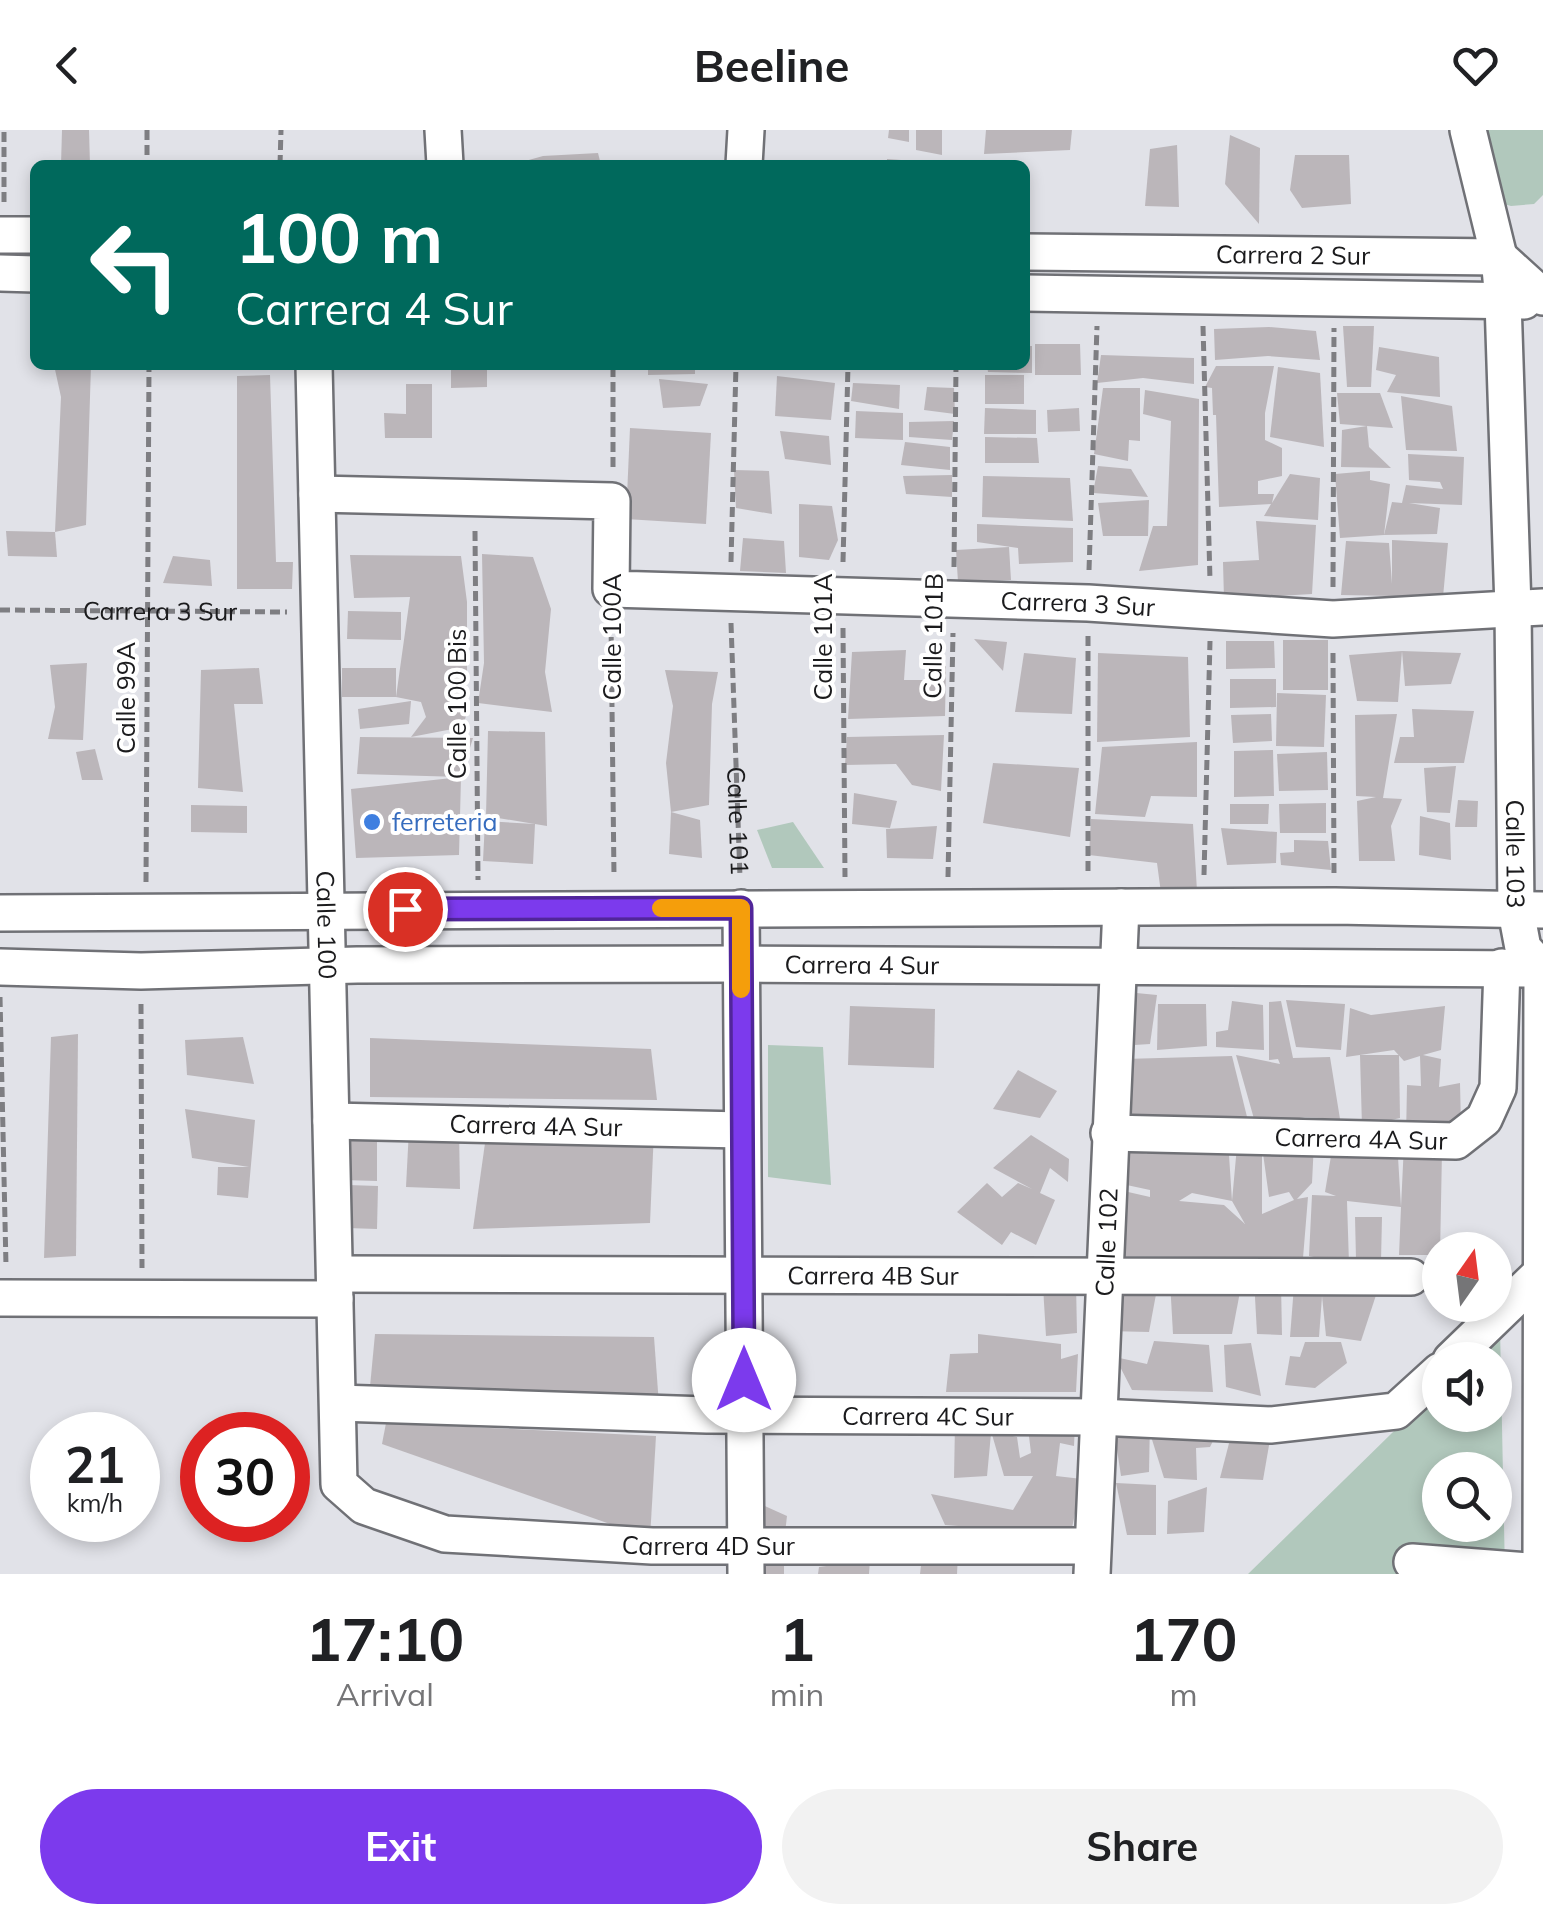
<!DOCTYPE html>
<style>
body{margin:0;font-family:Mulish,sans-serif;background:#f2f2f2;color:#202124;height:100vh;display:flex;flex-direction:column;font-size:38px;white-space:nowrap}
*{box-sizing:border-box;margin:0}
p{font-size:32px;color:#757577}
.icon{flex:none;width:55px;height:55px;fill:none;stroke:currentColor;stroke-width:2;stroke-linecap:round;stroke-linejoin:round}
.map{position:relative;height:1444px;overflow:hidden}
.panel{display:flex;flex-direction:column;background:#fff;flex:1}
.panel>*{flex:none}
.hud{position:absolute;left:30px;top:30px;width:1000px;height:210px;border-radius:15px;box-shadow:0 5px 15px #0003;background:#00695c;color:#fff;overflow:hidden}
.needle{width:65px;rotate:14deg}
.fabs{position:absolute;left:1422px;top:1102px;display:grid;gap:20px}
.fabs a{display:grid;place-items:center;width:90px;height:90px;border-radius:50%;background:#fff;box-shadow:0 5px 15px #0003;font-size:50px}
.speed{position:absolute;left:30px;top:1282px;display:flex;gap:20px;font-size:50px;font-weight:700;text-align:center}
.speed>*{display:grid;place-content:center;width:130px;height:130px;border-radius:50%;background:#fff;box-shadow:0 5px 15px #0003;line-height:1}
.speed small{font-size:25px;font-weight:400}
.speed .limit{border:15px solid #d22;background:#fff;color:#111}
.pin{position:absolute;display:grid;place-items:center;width:85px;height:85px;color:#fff;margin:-42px;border:5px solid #fff;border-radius:50%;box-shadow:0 2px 10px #0007}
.me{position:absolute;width:110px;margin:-55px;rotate:0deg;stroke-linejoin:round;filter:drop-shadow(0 0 8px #0008)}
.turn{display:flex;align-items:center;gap:35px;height:210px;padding:0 40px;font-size:45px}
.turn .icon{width:130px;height:130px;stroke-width:2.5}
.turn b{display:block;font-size:70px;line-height:85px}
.eta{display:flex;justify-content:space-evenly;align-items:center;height:170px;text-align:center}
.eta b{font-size:60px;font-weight:700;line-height:70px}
.action{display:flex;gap:20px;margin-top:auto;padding:20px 40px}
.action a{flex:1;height:115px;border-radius:60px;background:#7c3aed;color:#fff;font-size:40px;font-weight:700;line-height:115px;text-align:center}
.action a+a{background:#f2f2f2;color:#202124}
header{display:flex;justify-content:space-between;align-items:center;height:130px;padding:0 40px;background:#fff;font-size:45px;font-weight:700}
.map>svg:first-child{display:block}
.green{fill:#b1c8bc;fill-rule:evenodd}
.building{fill:#bbb6ba;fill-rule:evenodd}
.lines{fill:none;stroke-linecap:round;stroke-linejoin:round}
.minor-casing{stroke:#707176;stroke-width:40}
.path{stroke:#7e7e82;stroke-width:5;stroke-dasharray:10 5;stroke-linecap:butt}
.minor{stroke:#fff;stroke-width:35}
.route-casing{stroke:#51269a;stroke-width:25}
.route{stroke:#7c3aed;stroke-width:18}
.slow{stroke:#f59e0b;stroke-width:18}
.shop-dot{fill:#3f7fe0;stroke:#fff;stroke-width:4}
.labels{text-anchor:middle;stroke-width:8;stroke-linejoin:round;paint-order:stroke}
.street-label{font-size:25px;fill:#1b1b1d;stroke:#fff}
.shop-label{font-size:25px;fill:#366cbe;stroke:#fff;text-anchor:start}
</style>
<header><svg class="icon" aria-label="back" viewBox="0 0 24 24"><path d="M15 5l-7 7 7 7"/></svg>Beeline<svg class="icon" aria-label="heart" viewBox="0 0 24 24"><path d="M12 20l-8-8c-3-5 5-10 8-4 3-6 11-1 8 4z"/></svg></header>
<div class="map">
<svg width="1543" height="1444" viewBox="0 0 1543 1444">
<rect width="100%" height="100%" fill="#e1e2e8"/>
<g class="green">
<polygon points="1480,0 1543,0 1543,65 1534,74 1511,76 1489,70 1494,33"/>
<polygon points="793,692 824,738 772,738 757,700"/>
<polygon points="768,915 823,917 831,1055 768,1047"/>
<path d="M1500 1197 1505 1444H1248L1440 1256V1285H1495V1230H1466ZM1440 1340H1495V1395H1440Z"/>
</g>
<g class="building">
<polygon points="62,0 89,0 90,35 61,35"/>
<polygon points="889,0 909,0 909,12 888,8"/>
<polygon points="916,0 942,0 942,25 916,20"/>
<polygon points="986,0 1072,0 1070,20 984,24"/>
<polygon points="1230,5 1260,18 1259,94 1225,54"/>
<polygon points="1177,15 1179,77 1145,76 1150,19"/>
<polygon points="598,23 601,35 511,35 543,26"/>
<polygon points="1295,25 1349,25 1351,74 1302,78 1290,60"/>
<polygon points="887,29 915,31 915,35 887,35"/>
<polygon points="1343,196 1374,196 1371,257 1347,257"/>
<polygon points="1269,197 1316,201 1320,230 1268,226 1215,230 1214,199"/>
<polygon points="1035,214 1080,214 1081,245 1035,245"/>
<polygon points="1025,216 1032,216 1032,243 988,242 987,235 1025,235"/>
<polygon points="1379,217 1439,227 1440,267 1387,262 1396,245 1376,240"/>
<polygon points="1101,225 1194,228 1194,254 1143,248 1097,253"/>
<polygon points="54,235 91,235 86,395 55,402 61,267"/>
<polygon points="451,235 487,235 487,257 451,258"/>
<polygon points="648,235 695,235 695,244 648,245"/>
<polygon points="1216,236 1274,236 1265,283 1265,310 1282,318 1282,346 1258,351 1258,364 1274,364 1272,373 1290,344 1320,348 1318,390 1264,386 1271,374 1219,377 1216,285 1213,285 1212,258 1205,257"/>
<polygon points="1278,237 1320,243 1324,317 1270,307"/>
<polygon points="270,245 276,432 293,432 292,459 237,459 237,246"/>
<rect x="985" y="245" width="39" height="29"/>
<polygon points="777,246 835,253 831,290 775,286"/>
<polygon points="659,249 708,254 700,276 663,278"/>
<polygon points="853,253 900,255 899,279 851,271"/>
<polygon points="406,254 432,254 432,308 385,308 384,283 406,284"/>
<polygon points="927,257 954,258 955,284 924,280"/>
<polygon points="1103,258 1140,258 1140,311 1129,310 1128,331 1094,324"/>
<polygon points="1145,260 1199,269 1198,435 1139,441 1153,396 1167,396 1171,291 1143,284"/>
<polygon points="1337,263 1380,263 1393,298 1340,294"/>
<polygon points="1401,266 1452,276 1457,321 1406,320"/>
<polygon points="985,278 1036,280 1036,304 984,304"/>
<polygon points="1079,278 1080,301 1048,302 1047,280"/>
<polygon points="856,281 903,283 903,310 855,308"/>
<polygon points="954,291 952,310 909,307 909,292"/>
<polygon points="1367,296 1369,317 1391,338 1341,337 1342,300"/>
<polygon points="630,298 711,303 706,394 626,389"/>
<polygon points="780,301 829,306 831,335 785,329"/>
<polygon points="985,307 1037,308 1039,333 985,333"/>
<polygon points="905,312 950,317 950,340 901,335"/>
<polygon points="1408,324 1464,327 1462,375 1409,373 1440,378 1437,404 1384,405 1392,372 1402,373 1406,355 1443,359 1440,352 1409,350"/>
<polygon points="1098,336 1131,339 1148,367 1093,363"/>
<polygon points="734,340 769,341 772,384 736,378"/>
<polygon points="1370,341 1370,350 1390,354 1384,405 1340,408 1335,344"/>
<polygon points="952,345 952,367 906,364 903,346"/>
<polygon points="983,346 1070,348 1073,391 982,387"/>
<polygon points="1149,370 1148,406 1103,406 1098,373"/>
<polygon points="799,374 832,376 838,410 829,430 799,427"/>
<polygon points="1256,391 1316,395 1312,464 1224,469 1223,432 1259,430"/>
<polygon points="977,394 1073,398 1073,432 1019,434 1018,418 977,412"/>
<polygon points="6,401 55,402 57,427 8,426"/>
<polygon points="743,408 784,411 786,443 740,441"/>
<polygon points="1392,410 1448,413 1443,467 1341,465 1346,411 1389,413 1392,454"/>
<polygon points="1009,417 1011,450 958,452 956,420"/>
<polygon points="482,424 533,427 551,479 545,542 552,582 478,573 484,533"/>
<polygon points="350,425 461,426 467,472 467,582 463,597 411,607 426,587 421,572 396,567 410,467 354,468"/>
<polygon points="173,426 210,430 212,456 163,453"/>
<polygon points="348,481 401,482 401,510 347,509"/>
<polygon points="974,509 1007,512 1003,541"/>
<rect x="1283" y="510" width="45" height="50"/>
<polygon points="1226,511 1274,511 1275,538 1226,539"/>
<polygon points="906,520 904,550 927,550 930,534 946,536 945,586 848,589 852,522"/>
<polygon points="1402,521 1461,523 1451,554 1405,556"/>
<polygon points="1402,521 1398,572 1357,571 1349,525"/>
<polygon points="1024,523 1076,528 1072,584 1015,582"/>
<polygon points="1098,523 1188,527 1190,607 1097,612"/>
<polygon points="87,533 83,610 48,609 55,577 50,535"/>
<polygon points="259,538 263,574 234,574 243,662 198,658 201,540"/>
<rect x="342" y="538" width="54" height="29"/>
<polygon points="665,540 718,542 712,574 709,675 671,682 666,633 673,576"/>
<polygon points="1230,549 1276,549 1276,577 1230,578"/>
<polygon points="1277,563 1326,565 1324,617 1276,616"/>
<polygon points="411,571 409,594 360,599 358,579"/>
<polygon points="1412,579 1474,581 1464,633 1394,633 1400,607 1414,607"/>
<polygon points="1271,584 1272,611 1233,613 1231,585"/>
<polygon points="1397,584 1383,668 1402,669 1391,696 1395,731 1359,731 1357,671 1376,667 1356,666 1355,585"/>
<polygon points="488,601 545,602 547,696 535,694 533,734 483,731 485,691 535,694 486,686"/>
<polygon points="944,605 941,661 912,655 896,634 845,635 847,607"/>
<polygon points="360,607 473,608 461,647 459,725 356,728 351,659 461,647 357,644"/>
<polygon points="1197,612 1197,667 1151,666 1145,687 1095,684 1102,617"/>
<polygon points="95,619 103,650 82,650 76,622"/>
<polygon points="1273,620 1274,666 1234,667 1234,621"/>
<polygon points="1327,622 1328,660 1279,661 1277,624"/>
<polygon points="993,633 1079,638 1070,707 983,693"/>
<polygon points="1456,636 1450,683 1427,682 1424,638"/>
<polygon points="854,663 897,671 890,698 852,694"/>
<polygon points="1458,670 1478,671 1477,697 1455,697"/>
<polygon points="1326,673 1326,703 1280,703 1279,674"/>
<polygon points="1230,674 1269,674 1268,694 1230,694"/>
<polygon points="191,675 247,676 247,703 191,702"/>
<polygon points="671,682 700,690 702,728 669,724"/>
<polygon points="1420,686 1450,693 1451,730 1419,725"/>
<polygon points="1091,689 1193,694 1197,761 1161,763 1157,733 1089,725"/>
<polygon points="937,696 933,729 887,728 886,699"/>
<polygon points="1221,698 1277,702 1276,733 1227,735"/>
<polygon points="1294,710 1328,711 1331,740 1281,735 1280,723 1294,722"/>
<polygon points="1126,862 1157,865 1150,914 1119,916"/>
<polygon points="1286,870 1345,874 1341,920 1296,917"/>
<polygon points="1232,871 1263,875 1264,920 1216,917 1216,902 1228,900"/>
<polygon points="1281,871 1293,928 1330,927 1340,989 1305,987 1256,996 1236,925 1280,934 1278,929 1269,930 1269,872"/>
<polygon points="1158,874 1206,874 1207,916 1157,920"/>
<polygon points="850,876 935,879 934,938 848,935"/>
<polygon points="1445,876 1441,920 1423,925 1441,929 1439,957 1460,953 1461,996 1406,1008 1407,955 1421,956 1420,926 1404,931 1394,920 1346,927 1350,878 1371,885"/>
<polygon points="78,904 76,1126 44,1128 51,907"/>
<polygon points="243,907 254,954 187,945 185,910"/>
<polygon points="370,908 651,919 657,970 370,967"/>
<polygon points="1360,925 1399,925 1400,988 1362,997"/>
<polygon points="1232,926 1250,999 1126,986 1124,929"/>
<polygon points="1018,940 1057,961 1040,988 993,979"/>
<polygon points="185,979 255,990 248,1068 217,1065 218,1037 249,1037 192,1028"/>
<polygon points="344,999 377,999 377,1051 343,1050"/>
<polygon points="409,999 459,1000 460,1059 406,1057"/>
<polygon points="654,1000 650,1093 473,1099 486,1006"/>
<polygon points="1031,1005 1069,1029 1068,1052 1050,1038 1040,1063 1055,1070 1036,1115 1011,1102 1002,1115 957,1082 987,1053 1002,1067 1018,1053 1032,1059 993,1038"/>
<path d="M1149 1008 1173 1009 1189 1024 1229 1025 1232 1071 1237 1016 1314 1012 1312 1053 1297 1069 1308 1067 1303 1128 1117 1126 1115 1059 1150 1067V1060L1122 1054 1127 1019 1147 1024ZM1262 1016 1269 1067 1289 1062 1294 1070 1262 1084ZM1192 1063 1232 1071 1245 1094 1224 1075 1179 1071Z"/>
<polygon points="1404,1014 1442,1021 1440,1125 1399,1125 1401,1077 1347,1071 1349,1134 1309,1126 1312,1065 1336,1066 1325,1062 1331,1026 1398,1027 1401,1077"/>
<polygon points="348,1055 378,1056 377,1099 347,1098"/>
<polygon points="1355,1087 1382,1087 1381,1131 1356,1129"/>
<polygon points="1159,1148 1149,1202 1107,1201 1111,1150"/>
<polygon points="1254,1149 1281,1154 1282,1205 1257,1204"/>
<polygon points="1170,1151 1242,1151 1232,1204 1173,1204"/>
<polygon points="1323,1153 1319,1207 1290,1207 1294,1156"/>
<polygon points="1076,1154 1077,1203 1046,1206 1043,1156"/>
<polygon points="1378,1159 1361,1211 1326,1206 1322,1166"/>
<polygon points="375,1204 654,1207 659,1275 369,1267"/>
<polygon points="978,1204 1061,1214 1061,1229 1078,1224 1076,1262 946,1262 950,1224 978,1223"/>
<polygon points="1154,1211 1209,1215 1213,1262 1132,1260 1115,1227 1147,1234"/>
<polygon points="1305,1212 1341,1212 1347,1233 1315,1258 1285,1255 1290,1226 1300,1227"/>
<polygon points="1251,1213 1261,1266 1226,1257 1224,1215"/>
<polygon points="1150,1290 1149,1342 1121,1346 1113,1293"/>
<polygon points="386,1293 656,1306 650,1408 382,1314"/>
<polygon points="992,1293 987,1346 954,1348 955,1294"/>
<polygon points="1075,1294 1074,1316 1060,1313 1056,1346 1082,1349 1072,1398 1039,1402 945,1395 931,1364 1013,1380 1033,1346 1004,1346 991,1301 1017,1307 1020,1328 1031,1323 1028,1298"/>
<polygon points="1233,1298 1272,1298 1263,1350 1220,1348"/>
<polygon points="1149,1300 1218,1301 1210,1317 1196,1318 1197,1350 1164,1348"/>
<polygon points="1116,1353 1156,1355 1156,1405 1127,1405"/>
<polygon points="1207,1357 1204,1402 1167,1404 1168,1371"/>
<polygon points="758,1373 787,1386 785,1403 755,1401"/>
<polygon points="923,1418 958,1424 957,1444 920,1444"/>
<polygon points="870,1430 869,1444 818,1444 819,1437"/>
<rect x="750" y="1436" width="34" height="8"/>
</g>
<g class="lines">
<defs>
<g id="minor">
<polyline points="443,0 445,35"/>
<path id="s3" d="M1468 0 1499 127 1503 171 1513 478 1516 781 1523 818 1542 839 1541 1444"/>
<polyline points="744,35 746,0"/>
<polyline points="0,105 35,105"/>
<path id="s4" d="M1025 122 1499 127 1543 167"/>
<polyline points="0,143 35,144"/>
<polyline points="1025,163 1524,171"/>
<path id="s5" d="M314 235 339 1354 364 1376 445 1404 652 1416H1092"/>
<path id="s6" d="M317 364 612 371 611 459 1088 473 1333 489 1543 477"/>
<polyline points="741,778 746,1444"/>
<polyline points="0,783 1335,776 1543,780"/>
<path id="s7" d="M0 837 141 841 357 835 741 834 1543 839"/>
<path id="s8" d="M331 991 742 1000"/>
<path id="s9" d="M1109 1003 1456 1011 1484 989 1498 958 1502 837"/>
<path id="s10" d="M335 1144 1411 1147"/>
<polyline points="0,1168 335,1169"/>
<polyline points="1451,1230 1541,1143"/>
<path id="s11" d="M338 1273 707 1285 1098 1287 1270 1295 1396 1281 1440 1241"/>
<polyline points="1412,1432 1541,1442"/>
<path id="s12" d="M1092 1444 1121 777"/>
</g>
</defs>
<use href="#minor" class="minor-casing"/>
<g class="path">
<polyline points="147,0 147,35"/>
<polyline points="280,35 281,0"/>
<polyline points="4,72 4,0"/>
<polyline points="1203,196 1210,450"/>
<polyline points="613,337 613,235"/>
<polyline points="475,401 478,750"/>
<polyline points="731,432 736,235"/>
<polyline points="843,432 848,235"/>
<polyline points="954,437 956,235"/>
<polyline points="1089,440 1097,196"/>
<polyline points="1333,457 1334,198"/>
<path id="s1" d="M0 480 287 482"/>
<polyline points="611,492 614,746"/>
<path id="s2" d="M731 493 740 747"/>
<polyline points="843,498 845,747"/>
<polyline points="1088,506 1088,745"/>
<polyline points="1333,523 1334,747"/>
<polyline points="1204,745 1210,511"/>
<polyline points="948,747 953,503"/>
<polyline points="146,752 149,235"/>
<polyline points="0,867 6,1136"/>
<polyline points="141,874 142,1138"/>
</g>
<use href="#minor" class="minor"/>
</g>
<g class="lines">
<defs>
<polyline id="route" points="405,779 741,778 744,1250"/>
</defs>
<use href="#route" class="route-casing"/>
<use href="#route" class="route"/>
<polyline class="slow" points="661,778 741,778 741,859"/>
</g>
<circle class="shop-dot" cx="372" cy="692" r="10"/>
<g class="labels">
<g class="street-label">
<text dy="9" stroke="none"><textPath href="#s4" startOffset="268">Carrera 2 Sur</textPath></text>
<text dy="9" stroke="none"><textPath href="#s6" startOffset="850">Carrera 3 Sur</textPath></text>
<text dy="9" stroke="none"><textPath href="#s1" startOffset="160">Carrera 3 Sur</textPath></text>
<text transform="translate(933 506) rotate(-89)" y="9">Calle 101B</text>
<text transform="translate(612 507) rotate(-90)" y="9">Calle 100A</text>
<text transform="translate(823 507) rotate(-90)" y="9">Calle 101A</text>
<text transform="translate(126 568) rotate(-90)" y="9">Calle 99A</text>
<text transform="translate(457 574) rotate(-90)" y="9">Calle 100 Bis</text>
<text dy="9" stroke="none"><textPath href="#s2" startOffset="198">Calle 101</textPath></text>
<text dy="9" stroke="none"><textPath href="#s3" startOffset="728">Calle 103</textPath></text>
<text dy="9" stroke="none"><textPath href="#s5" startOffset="560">Calle 100</textPath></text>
<text dy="9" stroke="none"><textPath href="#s7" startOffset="862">Carrera 4 Sur</textPath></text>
<text dy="9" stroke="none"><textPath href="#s8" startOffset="205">Carrera 4A Sur</textPath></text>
<text dy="9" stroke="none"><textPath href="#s9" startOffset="252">Carrera 4A Sur</textPath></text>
<text dy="9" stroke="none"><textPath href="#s12" startOffset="332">Calle 102</textPath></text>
<text dy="9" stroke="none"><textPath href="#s10" startOffset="538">Carrera 4B Sur</textPath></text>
<text dy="9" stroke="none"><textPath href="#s11" startOffset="590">Carrera 4C Sur</textPath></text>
<text dy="9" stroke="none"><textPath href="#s5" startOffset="1502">Carrera 4D Sur</textPath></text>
</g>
<g class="shop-label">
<text x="392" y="701">ferreteria</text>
</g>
</g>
</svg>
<div class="fabs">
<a><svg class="needle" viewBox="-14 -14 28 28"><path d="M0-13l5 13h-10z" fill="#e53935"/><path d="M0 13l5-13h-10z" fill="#757577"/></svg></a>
<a><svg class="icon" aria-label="sound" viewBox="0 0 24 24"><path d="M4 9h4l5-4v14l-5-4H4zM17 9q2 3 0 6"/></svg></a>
<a><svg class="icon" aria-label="search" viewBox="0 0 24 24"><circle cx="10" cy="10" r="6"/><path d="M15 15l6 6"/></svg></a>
</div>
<div class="speed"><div>21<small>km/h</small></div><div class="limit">30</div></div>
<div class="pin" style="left:405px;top:779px;background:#d93025"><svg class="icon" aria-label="arrive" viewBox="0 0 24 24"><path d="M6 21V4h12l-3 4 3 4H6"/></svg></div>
<svg class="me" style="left:744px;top:1250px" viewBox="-20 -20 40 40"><circle r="19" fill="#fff"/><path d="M0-13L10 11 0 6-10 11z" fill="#7c3aed"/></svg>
<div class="hud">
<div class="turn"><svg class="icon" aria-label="left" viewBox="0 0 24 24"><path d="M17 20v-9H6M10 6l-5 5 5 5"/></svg><div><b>100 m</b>Carrera 4 Sur</div></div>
</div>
</div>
<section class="panel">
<div class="eta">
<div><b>17:10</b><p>Arrival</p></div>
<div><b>1</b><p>min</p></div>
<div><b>170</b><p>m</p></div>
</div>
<div class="action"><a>Exit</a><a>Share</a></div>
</section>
